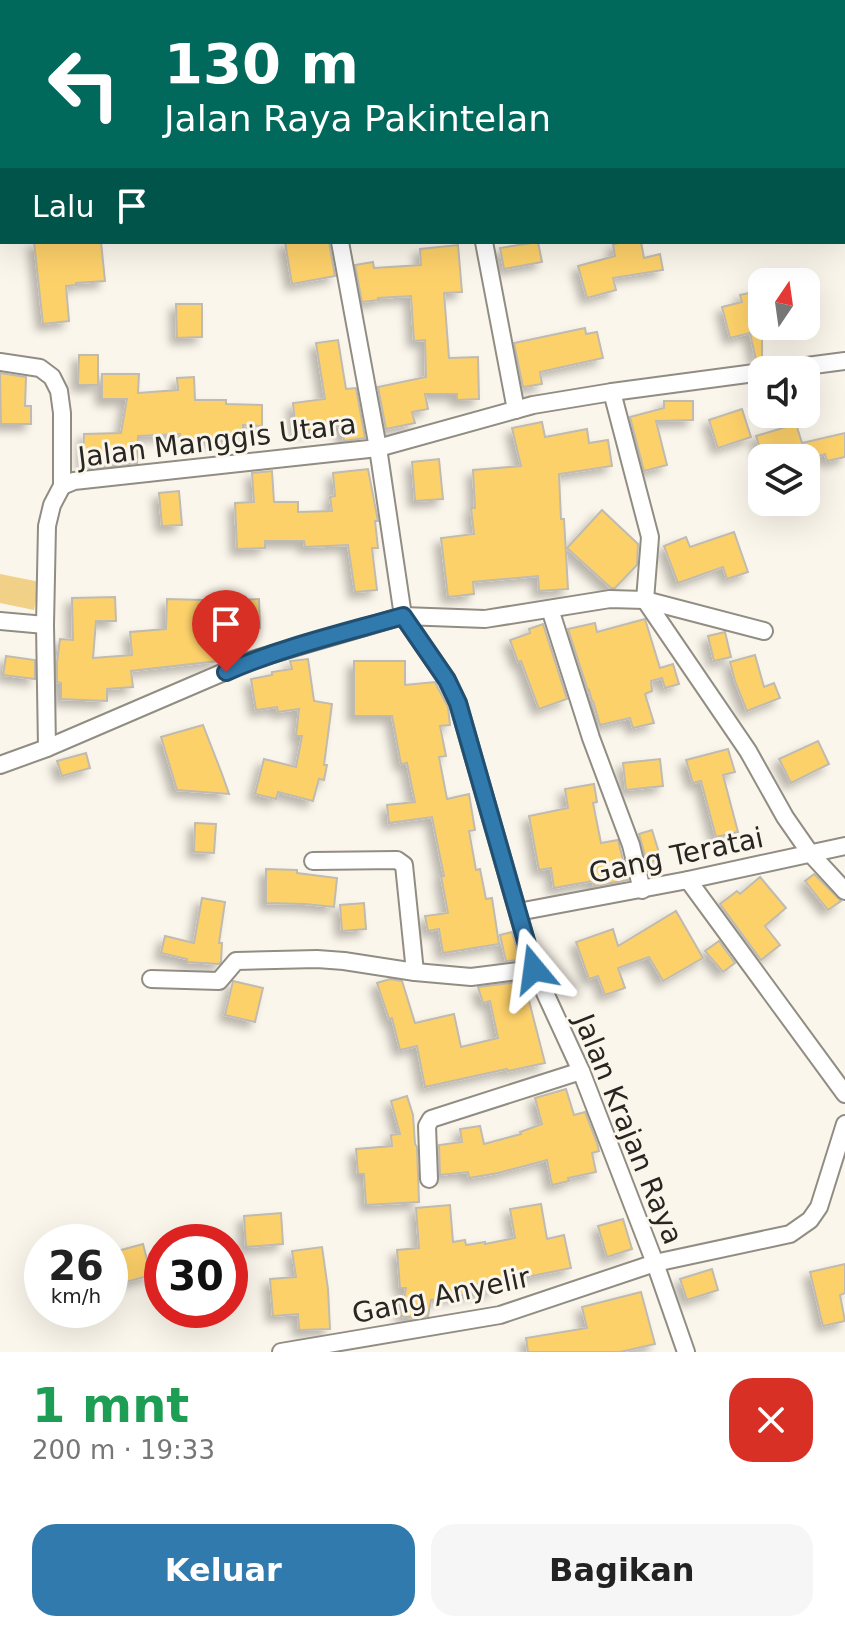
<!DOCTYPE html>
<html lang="id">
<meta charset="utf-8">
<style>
body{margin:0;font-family:"DejaVu Sans",sans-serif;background:#f6f6f6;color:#222;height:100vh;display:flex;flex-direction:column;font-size:30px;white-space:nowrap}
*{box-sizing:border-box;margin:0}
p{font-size:26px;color:#767676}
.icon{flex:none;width:44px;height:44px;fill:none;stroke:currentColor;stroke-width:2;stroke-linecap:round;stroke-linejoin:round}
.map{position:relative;height:1352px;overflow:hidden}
.drawer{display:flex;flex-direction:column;background:#fff;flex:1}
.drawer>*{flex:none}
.banner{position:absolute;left:0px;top:0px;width:846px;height:244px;box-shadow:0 8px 32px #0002;background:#00695c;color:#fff;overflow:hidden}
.needle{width:52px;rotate:13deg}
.tools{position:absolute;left:748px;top:268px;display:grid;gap:16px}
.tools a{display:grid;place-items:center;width:72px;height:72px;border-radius:16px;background:#fff;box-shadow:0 8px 32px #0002;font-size:40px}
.speed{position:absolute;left:24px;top:1224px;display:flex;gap:16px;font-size:40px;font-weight:700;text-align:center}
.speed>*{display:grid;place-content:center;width:104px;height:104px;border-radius:50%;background:#fff;box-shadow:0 8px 32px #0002;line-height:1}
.speed small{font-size:20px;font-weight:400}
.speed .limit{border:12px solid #d22;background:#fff;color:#111}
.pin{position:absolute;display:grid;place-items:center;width:68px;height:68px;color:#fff;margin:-82px -34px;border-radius:50% 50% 50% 0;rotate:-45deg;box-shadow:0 0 8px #0007}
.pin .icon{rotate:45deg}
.me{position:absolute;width:88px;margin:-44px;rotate:344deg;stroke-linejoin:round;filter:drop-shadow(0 0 6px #0008)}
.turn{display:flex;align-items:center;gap:28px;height:168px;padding:0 32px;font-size:36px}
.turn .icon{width:104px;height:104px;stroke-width:2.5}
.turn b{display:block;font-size:56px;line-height:68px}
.then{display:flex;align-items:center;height:76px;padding:0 32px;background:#0003;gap:16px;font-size:30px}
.round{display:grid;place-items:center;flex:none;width:84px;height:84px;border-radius:24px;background:#f6f6f6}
.summary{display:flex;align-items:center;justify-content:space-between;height:136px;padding:0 32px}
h1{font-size:48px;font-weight:700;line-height:60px;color:#1e9e55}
.primary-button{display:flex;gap:16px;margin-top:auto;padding:16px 32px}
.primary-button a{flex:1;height:92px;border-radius:24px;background:#317aae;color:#fff;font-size:32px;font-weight:700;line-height:92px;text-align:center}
.primary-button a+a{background:#f6f6f6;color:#222}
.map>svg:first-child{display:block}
.green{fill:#f1d088}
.building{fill:#fdd16b;stroke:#c0bbb0;stroke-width:2;filter:url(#shadow)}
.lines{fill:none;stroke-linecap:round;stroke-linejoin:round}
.street-casing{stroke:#918d83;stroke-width:20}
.street{stroke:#fff;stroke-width:16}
.route-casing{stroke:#204f71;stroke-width:20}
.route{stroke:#317aae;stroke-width:14}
.labels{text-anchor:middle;stroke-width:6;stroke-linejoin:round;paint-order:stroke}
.street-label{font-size:28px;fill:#282622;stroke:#fbf6eb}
</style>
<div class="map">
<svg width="845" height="1352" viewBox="0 0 845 1352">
<defs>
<filter id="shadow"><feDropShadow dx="-6" dy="6" stdDeviation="4" flood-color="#0004"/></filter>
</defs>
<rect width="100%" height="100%" fill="#fbf6eb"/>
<polygon class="green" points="0,574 40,582 34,610 0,603"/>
<g class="building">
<polygon points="34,242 101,242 105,281 76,283 76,285 66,286 69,321 43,324"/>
<polygon points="285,242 329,242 335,276 292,284"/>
<polygon points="538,242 542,262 504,269 500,248"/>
<polygon points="626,242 641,242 644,258 660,254 663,270 613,278 616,290 587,298 578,266 615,256 613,244"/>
<polygon points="458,245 462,292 444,293 449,358 478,357 479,399 457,400 457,394 425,394 428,409 412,412 415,423 386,429 378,387 426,377 425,340 414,341 411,296 378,298 379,300 362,302 355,265 373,262 374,268 421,265 420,249"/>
<polygon points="762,290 762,359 756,360 750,333 730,338 722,307 742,302 740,295"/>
<polygon points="176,304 202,304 202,337 177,338"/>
<polygon points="585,328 586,334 597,332 603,358 540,372 542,384 523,387 514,343"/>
<polygon points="338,340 346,389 356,388 365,438 344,441 342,426 296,432 293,403 325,399 316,343"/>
<polygon points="79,355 98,355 98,385 78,385"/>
<polygon points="0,373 26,377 25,406 31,406 31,424 1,424"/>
<polygon points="102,374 139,374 138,393 178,390 177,378 194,377 195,400 226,400 226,404 262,405 262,426 243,425 243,435 226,435 226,441 197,440 179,438 180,434 138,436 137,463 116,465 83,464 84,434 121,433 127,399 102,399"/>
<polygon points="664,401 693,401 693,420 656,421 667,465 644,471 630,417 664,408"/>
<polygon points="742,409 751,437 718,448 709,420"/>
<polygon points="542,422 545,437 587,429 589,443 608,440 612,466 559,474 561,519 564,519 568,589 539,591 538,576 473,582 474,594 448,597 441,538 474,534 471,508 475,508 473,470 521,466 512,428"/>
<polygon points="796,424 802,443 845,433 845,457 827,461 825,454 813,458 763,458 756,436"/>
<polygon points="439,459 443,499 415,501 412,462"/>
<polygon points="368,469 378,521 375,521 378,548 372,548 377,590 355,592 348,545 305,547 304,541 265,541 265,548 237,549 235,503 254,502 252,473 272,471 274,502 298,502 298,512 332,511 330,497 335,496 333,473"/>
<polygon points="179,491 182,525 162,526 159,493"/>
<polygon points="602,510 638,544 637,565 615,588 611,588 567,548"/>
<polygon points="734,532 748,572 727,579 723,567 678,583 664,546 686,537 690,547"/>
<polygon points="115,597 116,621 96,621 93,658 132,655 130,632 166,629 167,599 203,600 202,627 214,626 218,661 131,671 133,687 107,689 107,701 61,699 61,683 57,682 57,663 60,639 73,640 72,598"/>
<polygon points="259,599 260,628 241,629 240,600"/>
<polygon points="645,619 660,668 673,664 679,684 665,688 662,678 651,681 652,691 645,694 654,723 633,728 630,718 600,725 593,701 592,701 589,690 588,691 568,629 595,623 597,632"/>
<polygon points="543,624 567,699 539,709 521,661 518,662 510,640 530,633 529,629"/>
<polygon points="725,632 731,657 714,661 708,636"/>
<polygon points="755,655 764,687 774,683 780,698 747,711 735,681 730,662"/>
<polygon points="6,656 35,660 35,679 3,675"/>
<polygon points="308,659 314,701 332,704 324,765 327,765 324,780 319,779 313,801 278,792 276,799 255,794 264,759 296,767 302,736 296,736 299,709 278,712 277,707 256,710 251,679 272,675 272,672 292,669 290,661"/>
<polygon points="354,661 405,661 405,685 435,682 437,686 448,707 450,725 440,726 446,756 439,757 447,799 469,794 475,830 469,831 476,870 480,869 486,899 492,898 499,944 443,953 439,929 428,931 425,916 448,913 441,876 444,876 432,817 389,823 387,805 415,802 407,763 401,764 392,716 354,716"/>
<polygon points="203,725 222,774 229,794 177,790 161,737"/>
<polygon points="818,741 829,764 791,783 779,759"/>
<polygon points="728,749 735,772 723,775 738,832 716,837 701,781 693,783 686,760"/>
<polygon points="86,753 90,768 62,776 57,761"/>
<polygon points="660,759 663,786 626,790 623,763"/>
<polygon points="594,784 597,802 593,803 601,843 618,840 628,880 594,886 593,881 554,888 551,868 539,870 529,816 568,808 565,789"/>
<polygon points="195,823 216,824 214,853 194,852"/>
<polygon points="652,830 661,859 647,863 639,834"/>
<polygon points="266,869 297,870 297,873 337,878 334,907 305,904 266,903"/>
<polygon points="814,874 841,901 828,910 805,881"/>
<polygon points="760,877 786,908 765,926 780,945 761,960 720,904 737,891 740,894"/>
<polygon points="202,898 225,902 219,943 222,943 221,962 219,964 187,962 187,959 161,953 165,936 194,943"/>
<polygon points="364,903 366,929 342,931 340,905"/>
<polygon points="676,911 703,958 663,981 649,957 618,968 625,988 605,995 598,976 589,979 576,942 613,929 618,946"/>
<polygon points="512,932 520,960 506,961 500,935"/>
<polygon points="719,941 735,963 723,972 705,951"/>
<polygon points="390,979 402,981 415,1023 454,1014 461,1047 498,1038 490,1001 483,1003 478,987 527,981 530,992 527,993 545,1063 508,1071 507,1069 425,1087 417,1046 400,1050 392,1018 389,1019 377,983"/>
<polygon points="233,981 263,988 255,1022 225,1015"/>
<polygon points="566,1089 574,1115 585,1112 597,1143 599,1151 592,1153 596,1172 568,1178 569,1181 552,1185 547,1160 498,1173 469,1178 468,1172 440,1175 439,1145 462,1142 460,1129 480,1126 484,1144 521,1134 520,1132 542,1124 535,1098"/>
<polygon points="407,1096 413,1115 415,1144 417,1147 419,1202 366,1205 364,1174 358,1174 356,1149 392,1146 391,1135 400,1134 391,1101"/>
<polygon points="541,1204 547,1239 564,1235 571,1268 493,1284 494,1290 431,1300 428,1316 414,1318 401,1316 406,1288 400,1288 397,1250 419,1248 416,1208 450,1205 453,1242 465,1240 466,1245 485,1242 485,1244 515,1238 510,1209"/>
<polygon points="281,1213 283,1244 246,1247 244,1216"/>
<polygon points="623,1219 632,1249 607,1257 598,1226"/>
<polygon points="143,1244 151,1275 119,1284 110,1253"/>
<polygon points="322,1247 328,1289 330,1329 299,1330 298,1314 273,1316 270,1279 296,1277 292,1251"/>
<polygon points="845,1264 845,1293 840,1295 845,1321 823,1326 810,1272"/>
<polygon points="712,1269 718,1290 687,1300 680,1279"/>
<polygon points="641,1292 655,1344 620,1352 528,1352 526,1338 587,1328 582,1307"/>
</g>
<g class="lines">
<defs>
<g id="street">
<polyline points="154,0 154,2"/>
<polyline points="412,0 413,2"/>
<polyline points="189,2 194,0"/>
<polyline points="484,242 516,410"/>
<polyline points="0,362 40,368 52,377 59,391 62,413 62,486 52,505 47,526 45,625 47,748"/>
<polyline points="776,370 845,361"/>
<polyline points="612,392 650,537 645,600 748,751 785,817 810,853 845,891"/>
<polyline points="62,486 74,481 378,448 533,405 612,392 762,372"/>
<polyline points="550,609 591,738 631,845 642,890"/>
<polyline points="403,616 447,680 458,703 534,969 581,1071 655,1263 686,1352"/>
<polyline points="403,616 485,619 610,599 645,600 764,631"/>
<polyline points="0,621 45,625"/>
<polyline points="0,765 47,748 252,660 403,616 378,448 340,242"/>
<polyline points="313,861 397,860 404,865 415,972"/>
<polyline points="688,880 845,1094"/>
<polyline points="518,912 688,880 845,846"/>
<polyline points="151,979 219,981 236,961 317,959 344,961 415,972 471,977 534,969"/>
<polyline points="429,1179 427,1126 431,1119 581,1071"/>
<polyline points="281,1352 500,1315 655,1263 790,1234 810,1220 819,1207 845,1124"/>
</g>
</defs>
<use href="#street" class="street-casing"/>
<use href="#street" class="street"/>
</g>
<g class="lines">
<defs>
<path id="route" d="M226 672C283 647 344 633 403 616L447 680 458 703 534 969"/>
</defs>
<use href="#route" class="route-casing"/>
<use href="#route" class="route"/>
</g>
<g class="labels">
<g class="street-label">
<text transform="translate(217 440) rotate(-7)" y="10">Jalan Manggis Utara</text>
<text transform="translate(676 855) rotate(-12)" y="10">Gang Teratai</text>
<text transform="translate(629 1129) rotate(68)" y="10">Jalan Krajan Raya</text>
<text transform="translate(441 1295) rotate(-12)" y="10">Gang Anyelir</text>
</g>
</g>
</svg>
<div class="tools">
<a><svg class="needle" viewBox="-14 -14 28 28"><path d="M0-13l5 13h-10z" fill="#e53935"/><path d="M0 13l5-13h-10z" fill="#767676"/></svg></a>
<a><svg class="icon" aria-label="sound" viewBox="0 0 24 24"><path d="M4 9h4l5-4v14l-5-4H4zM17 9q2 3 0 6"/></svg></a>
<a><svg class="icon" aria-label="layers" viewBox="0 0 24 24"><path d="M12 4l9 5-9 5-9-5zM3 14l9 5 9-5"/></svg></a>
</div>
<div class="speed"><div>26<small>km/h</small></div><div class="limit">30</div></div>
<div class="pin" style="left:226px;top:672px;background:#d93025"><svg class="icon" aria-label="arrive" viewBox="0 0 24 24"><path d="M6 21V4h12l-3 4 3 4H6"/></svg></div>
<svg class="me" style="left:534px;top:969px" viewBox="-20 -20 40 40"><path d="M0-17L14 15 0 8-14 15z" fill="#317aae" stroke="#fff" stroke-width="4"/></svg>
<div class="banner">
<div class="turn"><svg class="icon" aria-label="left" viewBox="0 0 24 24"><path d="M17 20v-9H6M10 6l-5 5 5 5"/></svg><div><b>130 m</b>Jalan Raya Pakintelan</div></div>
<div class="then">Lalu<svg class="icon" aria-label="arrive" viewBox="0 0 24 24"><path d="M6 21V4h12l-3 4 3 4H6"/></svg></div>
</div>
</div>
<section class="drawer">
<div class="summary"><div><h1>1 mnt</h1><p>200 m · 19:33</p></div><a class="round" style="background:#d93025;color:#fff"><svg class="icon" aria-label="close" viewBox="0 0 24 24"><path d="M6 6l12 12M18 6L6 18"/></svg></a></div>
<div class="primary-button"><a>Keluar</a><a>Bagikan</a></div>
</section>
